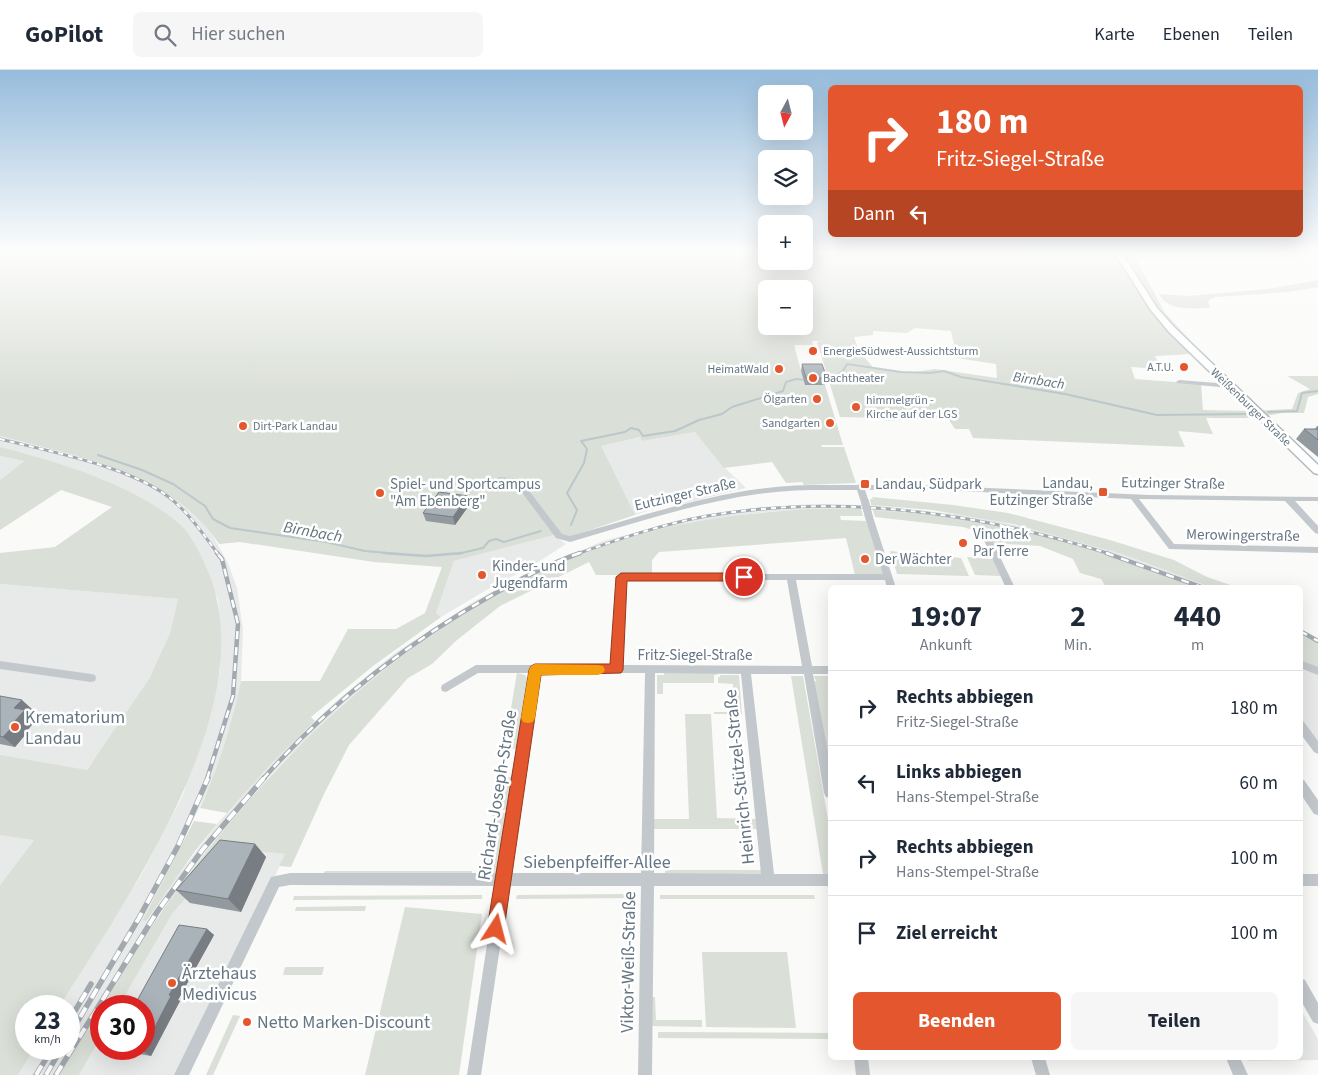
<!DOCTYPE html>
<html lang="de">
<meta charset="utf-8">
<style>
body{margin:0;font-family:"Source Sans 3",sans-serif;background:#f6f6f7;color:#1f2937;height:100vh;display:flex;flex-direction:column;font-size:19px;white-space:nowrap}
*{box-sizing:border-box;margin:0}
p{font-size:16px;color:#747a83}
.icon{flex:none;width:28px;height:28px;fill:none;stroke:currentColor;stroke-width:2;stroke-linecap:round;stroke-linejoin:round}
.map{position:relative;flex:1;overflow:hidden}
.drawer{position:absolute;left:828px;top:515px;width:475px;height:475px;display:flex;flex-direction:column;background:#fff;border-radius:8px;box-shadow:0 5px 20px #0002}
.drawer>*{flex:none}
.top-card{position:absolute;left:828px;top:15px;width:475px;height:152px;border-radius:8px;box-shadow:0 5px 20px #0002;background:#e4572e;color:#fff;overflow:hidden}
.needle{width:32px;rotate:187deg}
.controls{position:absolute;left:758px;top:15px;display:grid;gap:10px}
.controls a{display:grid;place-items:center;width:55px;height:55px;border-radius:8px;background:#fff;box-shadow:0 5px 20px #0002;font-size:25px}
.speed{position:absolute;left:15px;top:925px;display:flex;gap:10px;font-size:25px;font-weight:700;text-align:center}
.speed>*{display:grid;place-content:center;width:65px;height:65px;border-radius:50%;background:#fff;box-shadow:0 5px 20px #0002;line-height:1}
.speed small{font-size:12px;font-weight:400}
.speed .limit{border:8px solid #d22;background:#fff;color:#111}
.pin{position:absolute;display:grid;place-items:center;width:42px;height:42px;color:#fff;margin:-21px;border:2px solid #fff;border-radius:50%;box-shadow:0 1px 5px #0007}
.me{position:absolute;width:55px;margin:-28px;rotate:9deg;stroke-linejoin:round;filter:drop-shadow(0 0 4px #0008)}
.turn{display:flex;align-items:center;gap:18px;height:105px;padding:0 25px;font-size:22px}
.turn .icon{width:65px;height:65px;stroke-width:2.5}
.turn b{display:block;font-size:35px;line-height:42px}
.then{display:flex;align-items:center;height:48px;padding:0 25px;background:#0003;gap:10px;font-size:19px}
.eta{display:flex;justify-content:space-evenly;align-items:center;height:85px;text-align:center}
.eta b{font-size:30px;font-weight:700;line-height:35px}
.button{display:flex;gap:10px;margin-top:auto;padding:10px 25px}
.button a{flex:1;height:58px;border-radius:8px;background:#e4572e;color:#fff;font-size:20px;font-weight:700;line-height:58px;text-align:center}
.button a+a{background:#f6f6f7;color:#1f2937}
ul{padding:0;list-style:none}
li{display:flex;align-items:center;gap:15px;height:75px;padding:0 25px;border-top:1px solid #e0e1e3}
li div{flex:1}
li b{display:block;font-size:19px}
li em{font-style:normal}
header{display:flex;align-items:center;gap:30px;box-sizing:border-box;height:70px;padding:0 25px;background:#fff;border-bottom:1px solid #e0e1e3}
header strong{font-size:24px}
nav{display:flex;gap:28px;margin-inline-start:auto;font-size:18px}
.search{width:350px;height:45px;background:#f6f6f7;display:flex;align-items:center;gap:12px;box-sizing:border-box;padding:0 18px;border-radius:8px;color:#747a83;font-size:19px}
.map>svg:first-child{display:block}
.built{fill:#e8e9e9}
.green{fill:#dadfd7;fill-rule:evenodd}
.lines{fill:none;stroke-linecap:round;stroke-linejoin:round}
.stream-far1{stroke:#bbc7cb;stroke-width:2}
.stream{stroke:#bbc7cb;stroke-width:2.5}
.secondary-casing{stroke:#b3babf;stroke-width:3}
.street{fill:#c3c8cc;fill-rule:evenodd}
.secondary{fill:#fff;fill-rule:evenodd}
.rail-far2-casing{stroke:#a2aab0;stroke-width:3}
.rail-far1-casing{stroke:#a2aab0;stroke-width:4.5}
.rail-casing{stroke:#a2aab0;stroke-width:5.5}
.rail-far2{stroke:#fff;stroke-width:2;stroke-dasharray:5;stroke-linecap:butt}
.rail-far1{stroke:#fff;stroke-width:2.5;stroke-dasharray:8;stroke-linecap:butt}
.rail{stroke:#fff;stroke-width:4;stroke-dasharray:11;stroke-linecap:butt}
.street-bridge{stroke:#c3c8cc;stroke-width:8}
.wall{fill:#929a9f}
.shaded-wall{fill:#777d82}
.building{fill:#aab3b9;stroke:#777d82}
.route{fill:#e4572e;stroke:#94391e}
.slow{fill:#f59e0b}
.poi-dot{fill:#e4572e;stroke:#fff;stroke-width:2}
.labels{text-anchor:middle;stroke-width:5;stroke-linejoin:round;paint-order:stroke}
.far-poi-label{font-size:12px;fill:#657683;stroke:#fff;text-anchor:start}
.far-street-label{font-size:12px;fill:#657683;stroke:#fff}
.far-water-label{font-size:14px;font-style:italic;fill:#60757c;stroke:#fff}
.poi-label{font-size:15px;fill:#657683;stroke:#fff;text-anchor:start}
.street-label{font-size:15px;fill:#657683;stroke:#fff}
.water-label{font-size:16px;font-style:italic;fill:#60757c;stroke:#fff}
.near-poi-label{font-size:18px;fill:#657683;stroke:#fff;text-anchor:start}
.near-street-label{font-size:18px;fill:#657683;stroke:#fff}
</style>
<header>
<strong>GoPilot</strong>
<div class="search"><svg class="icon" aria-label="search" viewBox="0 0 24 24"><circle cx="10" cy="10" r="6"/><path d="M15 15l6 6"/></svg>Hier suchen</div>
<nav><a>Karte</a><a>Ebenen</a><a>Teilen</a></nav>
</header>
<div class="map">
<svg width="1318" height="1005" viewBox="0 0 1318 1005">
<rect width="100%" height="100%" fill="#fafaf8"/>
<g class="built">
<polygon points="695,362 724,397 746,418 682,434 673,433 635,445 600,376 640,367 642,371"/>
<polygon points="0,366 106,395 142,408 162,419 197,446 211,463 228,493 237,518 243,560 241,611 234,647 212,712 144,850 217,754 271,694 297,668 340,628 395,583 473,532 522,506 603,471 703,445 761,437 812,434 860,435 861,439 808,439 757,443 690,452 657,460 587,483 533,505 472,538 441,558 388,597 343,634 285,690 245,733 191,801 154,852 59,1005 18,1005 34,979 69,979 69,936 60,936 142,804 183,725 220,601 220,553 218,529 177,452 144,430 103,410 32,386 0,377"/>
<polygon points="0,386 24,391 0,410"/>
<polygon points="871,435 980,447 1047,462 1122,484 1210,517 1193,517 1153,501 1054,470 1008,459 951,448 873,440"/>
<polygon points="554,465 566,474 529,498 500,512 441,547 436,543 454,491"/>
<polygon points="0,514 178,529 170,563 149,609 103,678 0,815"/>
<polygon points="1300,594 1318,601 1318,679 1300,655"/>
<polygon points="229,777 285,784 256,849 181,1005 79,1005 101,967 101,979 144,979 144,936 119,936 172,844"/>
<polygon points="1300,938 1318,969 1318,990 1248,991 1246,988 1300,988"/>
</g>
<g class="green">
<path d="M0 183H766V191H804V183H1114L1157 248 1190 284 1155 286 1159 294 1146 293 1148 298 1131 297 1135 309 1201 314 1203 340 1250 341 1292 339 1298 323 1310 319 1287 306H1318V324L1308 327 1304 343H1282L1254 348H1206L1213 364 1178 361 1185 377 973 368 969 359H955L947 347 886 351 885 348 840 347 817 272 823 271H808H812L813 275H794L805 315H825L843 375H821L822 377H844L856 413 804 415 802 412 786 413 772 392 724 398 695 362 642 371 640 367 601 376 635 445 572 466 554 465 454 491 436 543 441 547 373 596 311 647 315 651 271 694 227 743 200 738C219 696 232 655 241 611H320L348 559H396L425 543 442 497 374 492 240 472 219 474C169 400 80 388 0 366ZM766 219H804V256H766ZM915 258 951 261 957 288 996 294 997 308 935 299 907 303 871 298 872 296 859 281 854 267 873 265V261L907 263Z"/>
<polygon points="1124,183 1133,183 1165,243 1203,284 1200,284 1162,244"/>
<path d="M1318 210V217L1289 222 1216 227 1210 229 1208 232 1210 238C1192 238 1168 242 1159 224L1188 226 1268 219Z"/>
<path d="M0 377C58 392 129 413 176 451 190 462 198 479 205 495 269 628 128 826 60 936H26V979H34L18 1005H0V815L34 770 0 765V685L87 700 149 609 170 563 178 529 0 514V483L55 477 112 437 61 420 0 460V410L24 391 0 386Z"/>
<polygon points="872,427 953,435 1008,443 1110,470 1174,490 1207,507 1236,517 1210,517 1122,484 1014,454 932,440 871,435 870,429 873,429"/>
<path d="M808 439H861L863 446H840L841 450 867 451 885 506 855 505 846 468 659 482 652 490V505H596L589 492 500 536 457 570 432 594 408 608 349 675 324 724 291 797 279 796 285 784 229 778 172 844 119 936H101V967L79 1005H59C91 953 121 900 156 850 279 673 443 516 656 460 706 447 757 443 808 439Z"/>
<path d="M873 440C908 443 944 445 979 452 1051 466 1125 488 1193 517H1106L1101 509 1080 503 1073 489 1040 476 989 473 985 464 963 457 875 447Z"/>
<polygon points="890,481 961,488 969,506 897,504"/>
<polygon points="967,487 994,489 1001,506 975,505"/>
<polygon points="1300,564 1318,573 1318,598 1300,591"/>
<polygon points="517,603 525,605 528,611 518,679 504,679"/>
<polygon points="664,603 717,603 717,605 714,605 714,613 663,613 663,624 657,624 657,605 664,605"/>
<polygon points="720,605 739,605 742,644 714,644 714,642 735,642 733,614 718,613 718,607 720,607"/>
<polygon points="791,606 803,606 830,761 830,804 823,804"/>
<polygon points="814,606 830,606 830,701 813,612 816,611"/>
<polygon points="685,644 711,644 717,748 756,749 757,759 654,759 654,749 689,749"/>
<polygon points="500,707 513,707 508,740 494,740"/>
<polygon points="493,743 508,743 498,805 477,805 477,801 483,801"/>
<polygon points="194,751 217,754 195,781 146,851 143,850"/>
<rect x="665" y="800" width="96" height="4"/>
<polygon points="325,801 472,801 472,805 323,804"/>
<polygon points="629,824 629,828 516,829 517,825"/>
<polygon points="482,825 482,829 293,830 294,826"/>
<polygon points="660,825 814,825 815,829 660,829"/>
<polygon points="366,836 365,841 295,841 296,837"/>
<polygon points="405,837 482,844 459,1005 365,1005"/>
<polygon points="702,882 787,882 796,958 706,957"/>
<polygon points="285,897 324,897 322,905 283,905"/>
<polygon points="652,927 655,927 656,950 702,950 702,957 652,956"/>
<polygon points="233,945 240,946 213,1005 206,1005"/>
<polygon points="658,962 830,963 830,969 658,968"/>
</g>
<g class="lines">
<g class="stream-far1">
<polyline points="830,309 843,301 847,294 901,302 930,303 944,301 961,307 1065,324 1157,345 1250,344"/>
<polyline points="1268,342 1297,341 1302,323 1318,321"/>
<polyline points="98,385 142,400 173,414 205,436 213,449 230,458 326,472 365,481 399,484"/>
<polyline points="571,455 577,440 567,423 584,393 587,379 581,371 625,362 631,358 639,360 643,366 675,361 699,350 722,344 732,337 783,321 786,312 796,309 806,310"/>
<polyline points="457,484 483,478 489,471 496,469 504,472 541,461"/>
</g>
<polyline class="stream" points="384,483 426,486 462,483"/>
<defs>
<polygon id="secondary" points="1115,183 1122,183 1157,238 1175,258 1318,395 1318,404 1314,403 1169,262 1150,239"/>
</defs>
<use href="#secondary" class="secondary-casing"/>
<g class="street">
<polygon points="1179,310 1230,314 1233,316 1230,318 1177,313 1176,312"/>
<path d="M499 407 520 409 562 464 570 466C632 449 694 428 758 419 790 414 824 415 857 415L860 414 863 415H916L1150 425 1318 427V431H1295L1318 456V464L1315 463 1285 431 1139 429 1174 474 1318 477V483L1169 479 1131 429 916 419 865 420 869 432 865 435 861 432 857 420C824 420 791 419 758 424 694 433 632 454 570 472L556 468 515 413 499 411 498 409Z"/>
<path d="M869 444 873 447 896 518H887L885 510H796L812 596H830V604H813L830 692V728L826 727 824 723 804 604H751L774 804H830V816H654L652 1005H638L641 816H509L481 1005H467L496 816 290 815 279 817 189 1005H174L271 807 290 803H498L530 603H478L446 622 442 621 441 618 442 615 476 595H611L617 507 621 504H883L865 447ZM625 510H787L802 596 621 595ZM540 603H645L641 803H511ZM655 603 741 604 761 804 654 803Z"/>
<polygon points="986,463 990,466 1015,518 1006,518 982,466"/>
<polygon points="1300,590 1318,597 1318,605 1300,598"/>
<polygon points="0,591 91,604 95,605 96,608 95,611 91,612 0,599"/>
<polygon points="1300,650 1304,652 1318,671 1318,684 1314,682 1300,663"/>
<polygon points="1300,709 1304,710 1318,730 1318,745 1314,744 1300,723"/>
<rect x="1300" y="804" width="18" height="12"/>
<polygon points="1300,908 1305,910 1318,933 1318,954 1313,952 1300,929"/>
<polygon points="854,988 868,988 870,1005 856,1005"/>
<polygon points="1031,988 1045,988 1050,1005 1036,1005"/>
<polygon points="1226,988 1240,988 1248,1005 1233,1005"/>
</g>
<use href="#secondary" class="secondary"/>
<defs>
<g id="rail-far2">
<path d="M0 369C51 382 142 398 179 436 194 450 206 468 218 484"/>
<path d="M577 484C619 469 663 454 707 446 843 423 980 443 1110 484"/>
</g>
<g id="rail-far1">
<polyline points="1106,483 1204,518"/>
<polyline points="1300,561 1318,571"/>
<polyline points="207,709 233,626 238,554 222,489 217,483"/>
<path d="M263 709C328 635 408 572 494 524 522 508 551 493 580 483"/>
</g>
<g id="rail">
<polyline points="69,951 91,914"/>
<polyline points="69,966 139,848 178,776 208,708"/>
<polyline points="36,1005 52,979"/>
<polyline points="46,1005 61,979"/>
<polyline points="56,1005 157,842 203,779 264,708"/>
</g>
</defs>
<use href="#rail-far2" class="rail-far2-casing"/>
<use href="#rail-far1" class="rail-far1-casing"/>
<use href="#rail" class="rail-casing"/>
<use href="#rail-far2" class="rail-far2"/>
<use href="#rail-far1" class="rail-far1"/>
<use href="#rail" class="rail"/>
<polyline class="street-bridge" points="865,432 869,447"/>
</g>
<g class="wall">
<polygon points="802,294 827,308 825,315 805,315 801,301"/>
<polygon points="1317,356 1318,356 1318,387 1296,369 1304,359 1315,359"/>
<polygon points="468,426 470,434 455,455 426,451 423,443"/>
<polygon points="0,626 33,640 29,643 36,650 25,663 26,664 15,677 0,674"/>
<polygon points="255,774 266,787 241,842 190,833 176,820"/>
<polygon points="207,859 214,865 178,930 180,931 151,986 121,981 116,979 144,979"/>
</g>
<g class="shaded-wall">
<polygon points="468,426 470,434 455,455 453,447"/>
<polygon points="22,630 33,640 29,643 36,650 25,663 26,664 15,677 3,667 14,638"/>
<polygon points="255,774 266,787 241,842 228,829"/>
<polygon points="207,859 214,865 178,930 180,931 151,986 142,981 169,925"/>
</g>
<g class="building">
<polygon points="802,294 822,294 827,308 806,308"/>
<polygon points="1304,359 1318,359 1318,370"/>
<polygon points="439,422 468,426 453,447 423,443"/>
<polygon points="0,626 22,630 14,638 25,640 13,653 15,654 3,667 0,666"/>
<polygon points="220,770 255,774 228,829 176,820"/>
<polygon points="179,855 207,859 169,925 171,926 144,978 144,936 134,936"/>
<polygon points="127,979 143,979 142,981"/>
</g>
<linearGradient id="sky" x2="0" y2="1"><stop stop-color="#96bcdc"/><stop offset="0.56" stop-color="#fdfdfc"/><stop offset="1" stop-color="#fdfdfc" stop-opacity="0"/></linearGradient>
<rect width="1318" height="324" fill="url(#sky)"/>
<polygon class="route" points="621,503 744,503 750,507 744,511 627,511 623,600 621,603 541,605 504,859 502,865 496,867 490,865 487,859 529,600 531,596 535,594 610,594 616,507"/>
<polygon class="slow" points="535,594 598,595 603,596 605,600 603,603 598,605 541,605 535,648 533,652 528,653 523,652 521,648 529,600 531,596"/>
<g class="poi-dot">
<circle cx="813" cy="281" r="5"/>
<circle cx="1184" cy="297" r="5"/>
<circle cx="779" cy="299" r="5"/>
<circle cx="813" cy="308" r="5"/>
<circle cx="817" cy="329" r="5"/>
<circle cx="856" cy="337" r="5"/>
<circle cx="830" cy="353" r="5"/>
<circle cx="243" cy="356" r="5"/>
<rect x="860" y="409" width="10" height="10" rx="2.5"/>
<rect x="1098" y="417" width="10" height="10" rx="2.5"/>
<circle cx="380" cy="423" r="5"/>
<circle cx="963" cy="473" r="5"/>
<circle cx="865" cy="489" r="5"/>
<circle cx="482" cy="505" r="5"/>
<circle cx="15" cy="657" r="5"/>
<circle cx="172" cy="913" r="5"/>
<circle cx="247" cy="952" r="5"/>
</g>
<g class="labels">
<g class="far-poi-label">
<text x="823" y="285">EnergieSüdwest-Aussichtsturm</text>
<text x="1174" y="301" text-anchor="end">A.T.U.</text>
<text x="769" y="303" text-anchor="end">HeimatWald</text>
<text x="823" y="312">Bachtheater</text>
<text x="807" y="333" text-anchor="end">Ölgarten</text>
<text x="866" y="334">himmelgrün -<tspan x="866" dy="14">Kirche auf der LGS</tspan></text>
<text x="820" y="357" text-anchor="end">Sandgarten</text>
<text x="253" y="360">Dirt-Park Landau</text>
</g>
<g class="far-street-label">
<text transform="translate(1251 337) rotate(44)" y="4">Weißenburger Straße</text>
</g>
<g class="far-water-label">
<text transform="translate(1039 310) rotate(9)" y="5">Birnbach</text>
</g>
<g class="poi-label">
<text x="1093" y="418" text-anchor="end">Landau,<tspan x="1093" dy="17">Eutzinger Straße</tspan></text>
<text x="390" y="419">Spiel- und Sportcampus<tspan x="390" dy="17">"Am Ebenberg"</tspan></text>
<text x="875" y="419">Landau, Südpark</text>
<text x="973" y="469">Vinothek<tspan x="973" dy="17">Par Terre</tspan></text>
<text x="875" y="494">Der Wächter</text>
<text x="492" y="501">Kinder- und<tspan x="492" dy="17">Jugendfarm</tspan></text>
</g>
<g class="street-label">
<text transform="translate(1173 413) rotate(1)" y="5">Eutzinger Straße</text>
<text transform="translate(685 424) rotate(-13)" y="5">Eutzinger Straße</text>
<text transform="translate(1243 465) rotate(1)" y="5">Merowingerstraße</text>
<text x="695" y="590">Fritz-Siegel-Straße</text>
</g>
<g class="water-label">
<text transform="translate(313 461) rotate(10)" y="6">Birnbach</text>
</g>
<g class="near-poi-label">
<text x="25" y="653">Krematorium<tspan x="25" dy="21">Landau</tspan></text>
<text x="182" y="909">Ärztehaus<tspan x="182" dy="21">Medivicus</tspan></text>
<text x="257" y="958">Netto Marken-Discount</text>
</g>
<g class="near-street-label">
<text transform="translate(739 707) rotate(-96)" y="6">Heinrich-Stützel-Straße</text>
<text transform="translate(497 725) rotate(-81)" y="6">Richard-Joseph-Straße</text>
<text x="597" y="798">Siebenpfeiffer-Allee</text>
<text transform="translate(628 892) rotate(-89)" y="6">Viktor-Weiß-Straße</text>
</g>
</g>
</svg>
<div class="controls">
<a><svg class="needle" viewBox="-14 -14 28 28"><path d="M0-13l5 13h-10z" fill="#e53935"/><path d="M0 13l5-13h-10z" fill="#747a83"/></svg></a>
<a><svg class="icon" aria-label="layers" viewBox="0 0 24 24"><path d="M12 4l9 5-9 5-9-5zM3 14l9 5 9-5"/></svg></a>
<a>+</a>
<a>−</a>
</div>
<div class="speed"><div>23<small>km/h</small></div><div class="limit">30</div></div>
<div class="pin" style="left:744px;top:507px;background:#d93025"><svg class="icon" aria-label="arrive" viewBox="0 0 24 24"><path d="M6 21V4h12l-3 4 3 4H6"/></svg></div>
<svg class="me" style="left:496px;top:859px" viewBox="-20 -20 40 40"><path d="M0-17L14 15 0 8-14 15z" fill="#e4572e" stroke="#fff" stroke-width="4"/></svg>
<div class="top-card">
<div class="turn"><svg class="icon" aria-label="right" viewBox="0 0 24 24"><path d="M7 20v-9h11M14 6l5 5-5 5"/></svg><div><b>180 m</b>Fritz-Siegel-Straße</div></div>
<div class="then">Dann<svg class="icon" aria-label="left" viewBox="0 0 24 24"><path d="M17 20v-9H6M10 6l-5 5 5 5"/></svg></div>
</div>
<section class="drawer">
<div class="eta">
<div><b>19:07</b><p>Ankunft</p></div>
<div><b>2</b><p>Min.</p></div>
<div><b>440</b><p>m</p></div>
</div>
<ul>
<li><svg class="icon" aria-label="right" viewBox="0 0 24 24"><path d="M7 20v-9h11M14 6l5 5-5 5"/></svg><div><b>Rechts abbiegen</b><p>Fritz-Siegel-Straße</p></div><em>180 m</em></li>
<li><svg class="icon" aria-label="left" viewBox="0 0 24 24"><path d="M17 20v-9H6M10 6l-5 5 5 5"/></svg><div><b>Links abbiegen</b><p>Hans-Stempel-Straße</p></div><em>60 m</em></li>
<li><svg class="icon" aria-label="right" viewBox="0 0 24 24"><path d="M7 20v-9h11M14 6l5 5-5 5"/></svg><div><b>Rechts abbiegen</b><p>Hans-Stempel-Straße</p></div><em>100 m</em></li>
<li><svg class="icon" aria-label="arrive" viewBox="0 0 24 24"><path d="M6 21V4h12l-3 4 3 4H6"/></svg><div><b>Ziel erreicht</b></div><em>100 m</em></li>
</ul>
<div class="button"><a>Beenden</a><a>Teilen</a></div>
</section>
</div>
